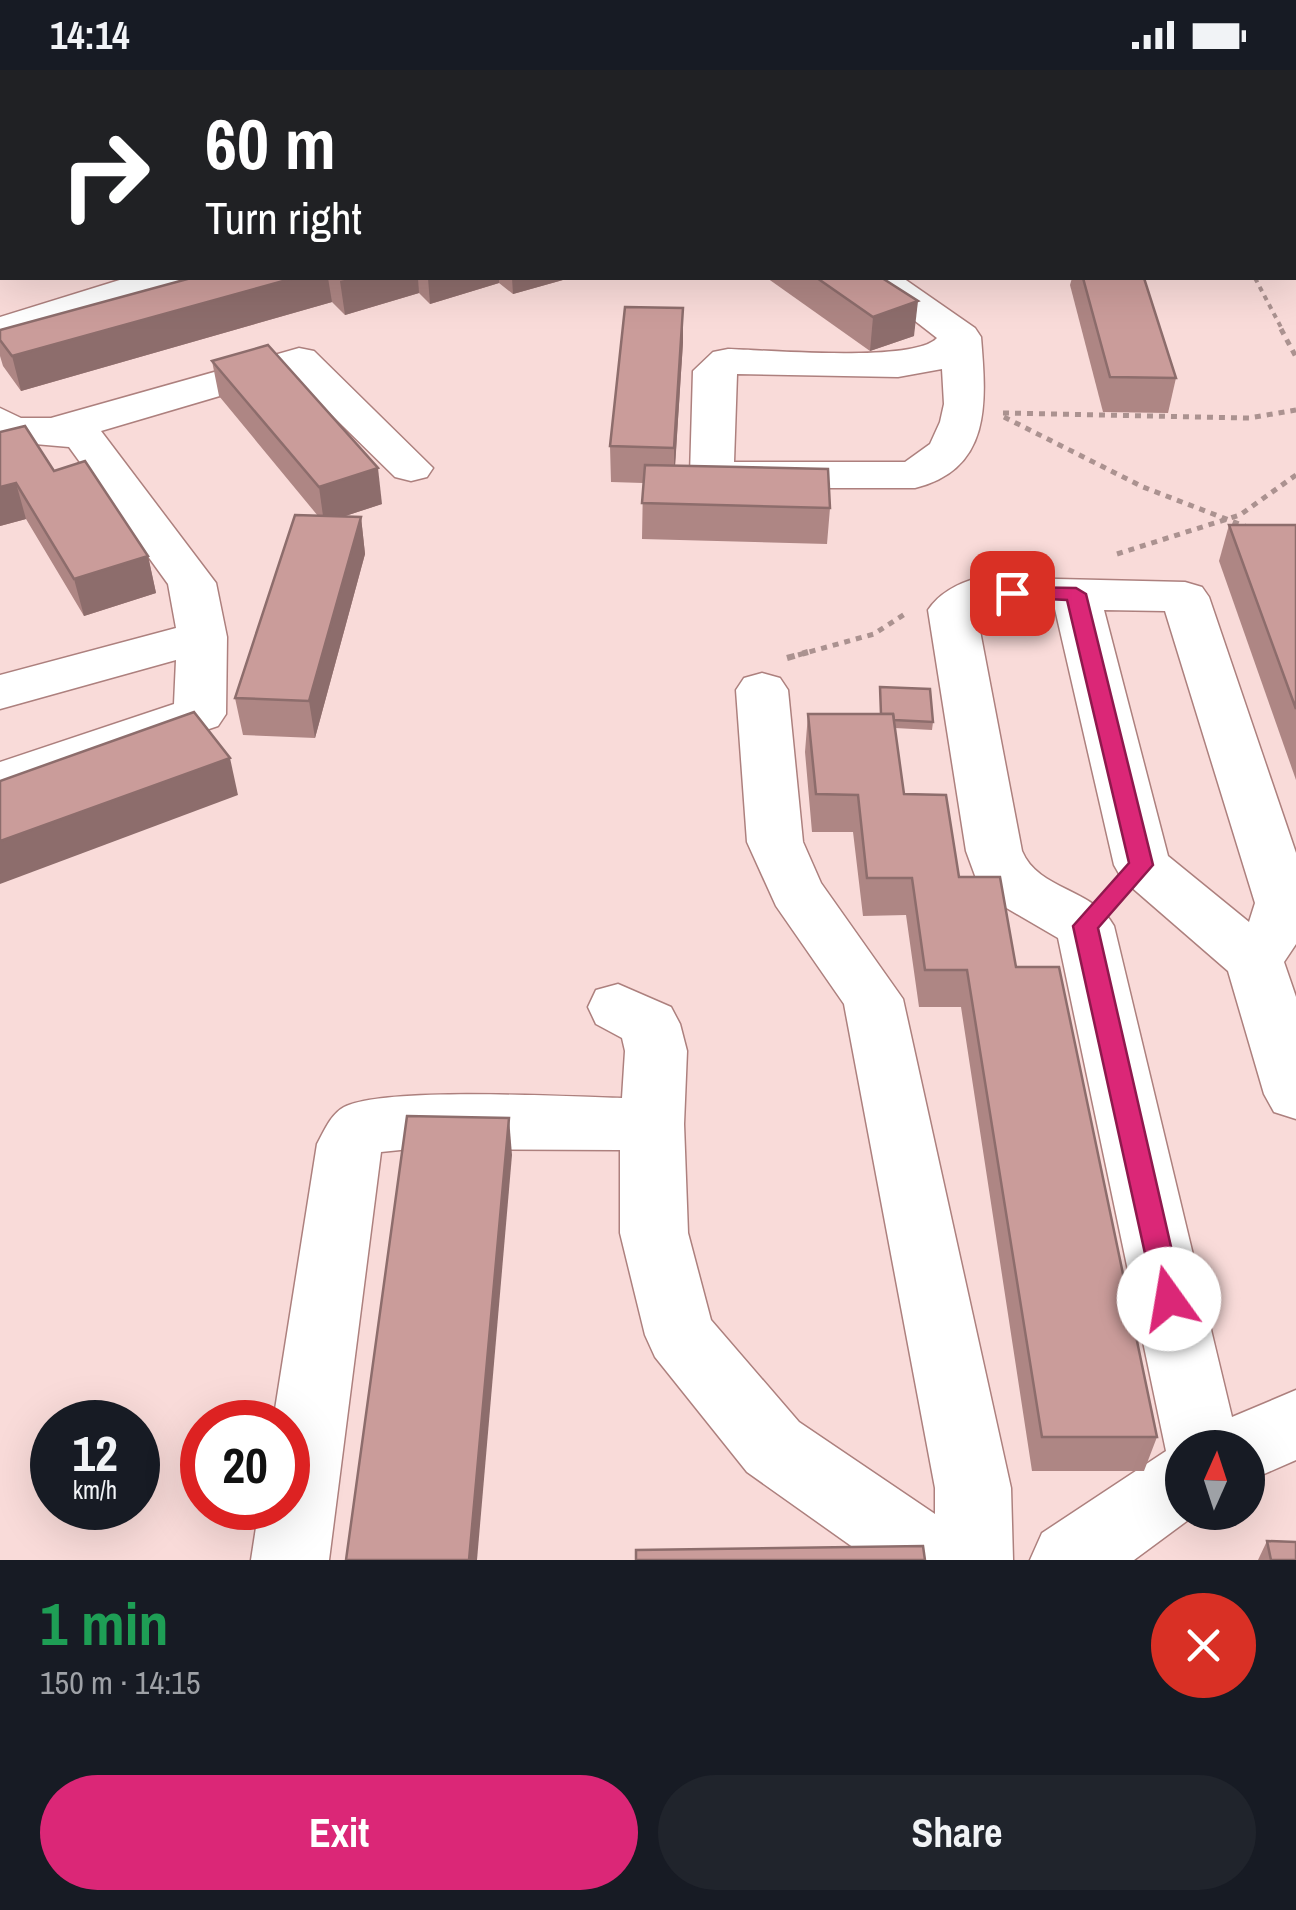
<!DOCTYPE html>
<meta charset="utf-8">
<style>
body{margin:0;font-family:"Archivo Narrow",sans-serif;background:#20242c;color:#f1f3f6;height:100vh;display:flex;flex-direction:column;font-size:38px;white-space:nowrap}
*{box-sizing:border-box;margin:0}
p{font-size:32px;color:#9ea1a6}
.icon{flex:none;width:55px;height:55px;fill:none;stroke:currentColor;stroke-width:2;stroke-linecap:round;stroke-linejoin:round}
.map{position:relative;height:1490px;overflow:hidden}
.details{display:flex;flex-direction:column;background:#171b24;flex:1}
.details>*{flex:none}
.guide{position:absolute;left:0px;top:0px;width:1298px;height:210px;box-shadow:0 10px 40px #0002;background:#202124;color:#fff;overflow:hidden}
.needle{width:65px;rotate:3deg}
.controls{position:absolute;left:1165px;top:1360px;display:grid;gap:20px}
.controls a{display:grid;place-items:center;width:100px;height:100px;border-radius:50%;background:#171b24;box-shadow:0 10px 40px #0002;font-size:50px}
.speed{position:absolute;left:30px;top:1330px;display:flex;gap:20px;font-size:50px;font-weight:700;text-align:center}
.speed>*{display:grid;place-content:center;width:130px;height:130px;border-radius:50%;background:#171b24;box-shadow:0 10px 40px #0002;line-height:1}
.speed small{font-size:25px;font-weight:400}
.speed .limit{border:15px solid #d22;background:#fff;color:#111}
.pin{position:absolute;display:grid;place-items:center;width:85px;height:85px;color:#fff;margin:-42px;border-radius:20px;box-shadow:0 5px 15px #0006}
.me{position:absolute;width:110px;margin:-55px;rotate:347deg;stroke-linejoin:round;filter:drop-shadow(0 0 8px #0008)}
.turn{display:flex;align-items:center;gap:35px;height:210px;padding:0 40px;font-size:45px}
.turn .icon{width:130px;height:130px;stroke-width:2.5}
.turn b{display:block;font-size:70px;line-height:85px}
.round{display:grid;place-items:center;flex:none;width:105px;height:105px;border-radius:52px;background:#20242c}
.overview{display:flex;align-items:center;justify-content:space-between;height:170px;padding:0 40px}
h1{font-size:60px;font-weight:700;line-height:75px;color:#1e9e55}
.cta{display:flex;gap:20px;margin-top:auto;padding:20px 40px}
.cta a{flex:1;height:115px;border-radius:60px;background:#db2777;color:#fff;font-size:40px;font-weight:700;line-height:115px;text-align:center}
.cta a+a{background:#20242c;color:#f1f3f6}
.status{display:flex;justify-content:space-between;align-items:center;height:70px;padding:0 50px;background:#171b24;direction:ltr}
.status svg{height:28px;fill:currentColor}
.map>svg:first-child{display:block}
.green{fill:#f3b2b0}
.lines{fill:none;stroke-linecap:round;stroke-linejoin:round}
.minor-casing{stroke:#ad807e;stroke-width:3}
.major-casing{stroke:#fff;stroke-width:3}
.path-far2{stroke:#ab9290;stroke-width:4;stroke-dasharray:5 5;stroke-linecap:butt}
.path-far1{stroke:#ab9290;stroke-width:5;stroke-dasharray:6 6;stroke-linecap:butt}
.path{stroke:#ab9290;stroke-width:6;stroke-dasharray:8 8;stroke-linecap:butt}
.minor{fill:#fff;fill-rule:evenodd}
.major{fill:#fee0aa;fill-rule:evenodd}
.wall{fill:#ae8684}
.shaded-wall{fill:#8d6d6c}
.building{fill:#ca9c9a;stroke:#8d6d6c;stroke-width:2.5}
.route{fill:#db2777;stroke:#8e194d;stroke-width:2.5}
</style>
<div class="status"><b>14:14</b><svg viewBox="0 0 49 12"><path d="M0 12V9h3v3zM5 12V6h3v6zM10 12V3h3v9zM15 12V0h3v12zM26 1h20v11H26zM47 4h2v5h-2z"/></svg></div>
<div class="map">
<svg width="1296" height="1490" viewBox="0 0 1296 1490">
<rect width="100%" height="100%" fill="#f9dbd9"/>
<polygon class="green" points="0,0 450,0 2,2 0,141"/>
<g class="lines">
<defs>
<g id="minor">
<polygon points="126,208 183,208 178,216 0,272 0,247"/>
<path d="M860 208H903L975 258 981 267C986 330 993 399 915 418H712L696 414 690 405 693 301 713 282 728 279C768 280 914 293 937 268ZM942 299 944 334 940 352 930 374 905 392H734L737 304 898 307Z"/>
<polygon points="299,278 314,281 433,398 427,407 411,411 395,407 291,305 101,361 216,513 227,567 226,644 218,656 0,729 0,692 174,634 176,590 0,639 0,605 176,558 168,514 69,377 0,371 0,338 21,348 51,348"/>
<path d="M980 507 1185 512 1202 517 1209 527 1296 783V874L1284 892 1296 927V1049L1274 1042 1264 1024 1228 901 1122 809 1114 795 1055 539 990 537 977 545 1022 781C1038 820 1094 819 1114 856L1232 1347 1296 1320V1390L1248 1411V1378H1182V1442H1199L1134 1490H1030L1042 1463 1166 1381 1058 868 986 826 977 811 966 781 928 540C940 522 959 513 980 507ZM1104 540 1165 541 1255 833 1249 852 1168 786Z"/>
<path d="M762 603 780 608 788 620 803 772 821 813 903 929 1011 1418 1013 1490H871L747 1402 655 1287 645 1265 620 1163V1080L410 1079 381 1082 329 1490H251L259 1438H288V1352H273L317 1074C324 1061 331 1044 344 1037 386 1016 566 1027 622 1028L625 981 622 968 596 954 588 937 596 920 618 914 671 937 680 954 687 981 684 1054 688 1163 711 1250 799 1352 935 1444V1418L844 934 776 836 747 772 736 620 744 608Z"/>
</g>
<rect id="major" x="0" y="155" width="2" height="22"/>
</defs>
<use href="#minor" class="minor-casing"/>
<use href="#major" class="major-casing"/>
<g class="path-far2">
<polyline points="1167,0 1171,2"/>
<polyline points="574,2 582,0"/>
<polyline points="1255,208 1283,261"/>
</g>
<g class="path-far1">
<polyline points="1281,259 1296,287"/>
<polyline points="1003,343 1249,348 1296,340"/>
<polyline points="1004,347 1143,417 1247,457"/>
<polyline points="1117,484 1240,445 1296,405"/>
<polyline points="798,585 874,564 905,544"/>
</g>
<polyline class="path" points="787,588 808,582"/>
<use href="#minor" class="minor"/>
<use href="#major" class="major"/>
</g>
<g class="wall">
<polygon points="783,0 1069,0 1060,2 774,2"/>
<polygon points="1074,0 1113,0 1105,2 1079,2"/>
<polygon points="191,208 570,208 513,224 499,213 430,234 419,223 345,245 332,232 21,321 3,296 0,286 0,260"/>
<polygon points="767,208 882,208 914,266 870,281"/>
<polygon points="1072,208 1144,208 1176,308 1168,343 1103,342 1070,215"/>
<polygon points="683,238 683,272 675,395 830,438 827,474 642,469 643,413 611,412 610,376"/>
<polygon points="212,291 382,434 342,447 361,447 365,484 315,668 243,665 235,628 318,446 219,326"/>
<polygon points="0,362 54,401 148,486 156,523 84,546 26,449 0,456"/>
<polygon points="1229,455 1296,455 1296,710 1219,491"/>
<polygon points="880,617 933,652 932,660 895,658 904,724 1016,897 1157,1367 1144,1401 1032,1401 961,937 919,937 906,845 863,846 853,762 812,762 805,682 808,644 880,644"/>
<polygon points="1267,1471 1296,1490 1258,1490"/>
</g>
<g class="shaded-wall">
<polygon points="872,0 943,0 942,2 863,2"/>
<polygon points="959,0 1007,0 1007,2 958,2"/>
<polygon points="1024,0 1069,0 1060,2 1024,2"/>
<polygon points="1090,0 1113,0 1105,2 1089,2"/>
<polygon points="294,208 328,208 332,232 21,321 12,286"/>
<polygon points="353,208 418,208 419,223 345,245 340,211"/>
<polygon points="428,208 499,208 499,213 430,234"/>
<polygon points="512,208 570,208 513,224"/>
<polygon points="918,231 914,266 870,281 873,247"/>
<polygon points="683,238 683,272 674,413 674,378"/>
<polygon points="378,398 382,434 324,453 319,417"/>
<polygon points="16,413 26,449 0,456 0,417"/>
<polygon points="361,447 365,484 315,668 309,631"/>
<polygon points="148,486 156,523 84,546 74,509"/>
<polygon points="230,688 238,725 0,814 0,771"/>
<polygon points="509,1048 512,1085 477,1490 469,1490"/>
</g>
<g class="building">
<polygon points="783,0 872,0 863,2 774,2"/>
<polygon points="191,208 294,208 12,286 0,270 0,260"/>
<polygon points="817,208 882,208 918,231 873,247"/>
<polygon points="1083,208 1144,208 1176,308 1110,307"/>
<polygon points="625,237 683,238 674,378 610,376"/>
<polygon points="268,275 378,398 319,417 212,291"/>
<polygon points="25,356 54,401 85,391 148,486 74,509 16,413 0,417 0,362"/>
<polygon points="645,395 828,399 830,438 642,433"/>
<polygon points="295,445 361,447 309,631 235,628"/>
<polygon points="1229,455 1296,455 1296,639"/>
<polygon points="880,617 930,619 933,652 894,650 893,644 881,644"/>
<polygon points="194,642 230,688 0,771 0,711"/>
<polygon points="808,644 893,644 904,724 946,725 959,807 1000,807 1016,897 1059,897 1157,1367 1042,1367 967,900 925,900 912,808 867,808 858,725 816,724"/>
<polygon points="407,1046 509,1048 469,1490 346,1490"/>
<polygon points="1267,1471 1296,1472 1296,1490 1271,1490"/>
<polygon points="923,1476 925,1490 636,1490 636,1480"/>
</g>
<polygon class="route" points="1012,517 1076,518 1086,524 1153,795 1098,858 1183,1229 1179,1238 1169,1241 1159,1238 1155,1229 1073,856 1129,793 1067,530 1005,527 1002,523"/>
</svg>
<div class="controls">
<a><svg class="needle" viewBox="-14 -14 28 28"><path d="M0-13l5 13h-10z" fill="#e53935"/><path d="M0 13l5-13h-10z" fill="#9ea1a6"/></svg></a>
</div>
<div class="speed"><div>12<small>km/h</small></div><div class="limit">20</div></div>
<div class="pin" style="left:1012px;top:523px;background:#d93025"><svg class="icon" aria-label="arrive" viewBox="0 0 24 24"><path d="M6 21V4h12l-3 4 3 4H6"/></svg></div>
<svg class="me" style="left:1169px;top:1229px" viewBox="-20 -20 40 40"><circle r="19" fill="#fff"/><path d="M0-13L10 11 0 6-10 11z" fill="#db2777"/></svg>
<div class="guide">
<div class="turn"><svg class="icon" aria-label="right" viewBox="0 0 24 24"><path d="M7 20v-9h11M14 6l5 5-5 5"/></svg><div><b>60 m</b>Turn right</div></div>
</div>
</div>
<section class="details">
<div class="overview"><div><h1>1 min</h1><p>150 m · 14:15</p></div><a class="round" style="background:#d93025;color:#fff"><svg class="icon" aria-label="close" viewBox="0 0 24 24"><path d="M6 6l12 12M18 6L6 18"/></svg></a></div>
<div class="cta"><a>Exit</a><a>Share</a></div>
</section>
